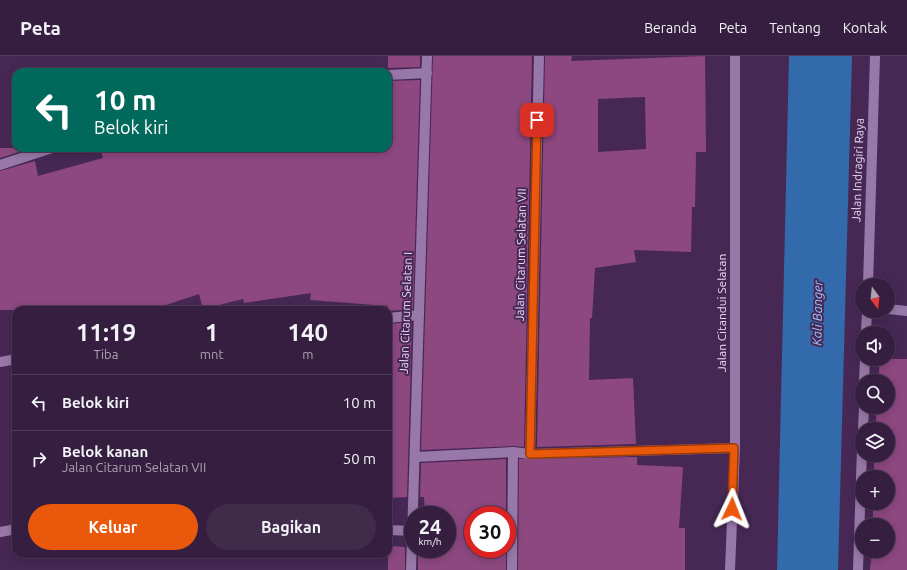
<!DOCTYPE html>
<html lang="id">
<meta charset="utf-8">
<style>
body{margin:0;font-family:Ubuntu,sans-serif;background:#402b4b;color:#f1f3f6;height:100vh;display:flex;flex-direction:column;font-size:15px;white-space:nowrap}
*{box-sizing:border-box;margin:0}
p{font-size:13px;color:#aaa2b1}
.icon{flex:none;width:22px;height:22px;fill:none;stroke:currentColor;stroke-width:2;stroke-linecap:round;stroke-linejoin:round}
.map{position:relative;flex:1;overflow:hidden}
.side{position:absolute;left:12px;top:250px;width:380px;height:252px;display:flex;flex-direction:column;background:#351e40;border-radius:12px;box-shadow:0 2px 10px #0003,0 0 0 1px #4f3c59}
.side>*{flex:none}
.top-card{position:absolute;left:12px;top:12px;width:380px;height:84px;border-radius:12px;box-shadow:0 2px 10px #0003,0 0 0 1px #4f3c59;background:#00695c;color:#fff;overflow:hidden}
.needle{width:26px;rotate:165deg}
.buttons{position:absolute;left:855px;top:222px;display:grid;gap:8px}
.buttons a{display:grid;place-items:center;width:40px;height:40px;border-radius:50%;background:#351e40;box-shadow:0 2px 10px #0003,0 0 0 1px #4f3c59;font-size:20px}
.speed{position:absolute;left:404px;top:450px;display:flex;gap:8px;font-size:20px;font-weight:700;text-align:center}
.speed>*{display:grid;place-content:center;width:52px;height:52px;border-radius:50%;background:#351e40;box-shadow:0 2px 10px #0003,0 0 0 1px #4f3c59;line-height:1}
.speed small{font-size:10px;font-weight:400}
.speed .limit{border:6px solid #d22;background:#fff;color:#111}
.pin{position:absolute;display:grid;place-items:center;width:34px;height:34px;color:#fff;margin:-17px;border-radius:8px;box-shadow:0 2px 6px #0006}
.me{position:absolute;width:44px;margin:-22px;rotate:2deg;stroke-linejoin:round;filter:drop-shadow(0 0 3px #0008)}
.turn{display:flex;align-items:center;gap:14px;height:84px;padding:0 16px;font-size:18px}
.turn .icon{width:52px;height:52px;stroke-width:2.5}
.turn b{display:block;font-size:28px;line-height:34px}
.eta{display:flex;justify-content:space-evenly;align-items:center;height:68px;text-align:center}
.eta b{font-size:24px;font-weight:700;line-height:28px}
.cta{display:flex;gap:8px;margin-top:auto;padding:8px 16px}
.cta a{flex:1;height:46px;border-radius:24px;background:#ea580c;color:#fff;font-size:16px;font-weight:700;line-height:46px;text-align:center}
.cta a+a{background:#402b4b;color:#f1f3f6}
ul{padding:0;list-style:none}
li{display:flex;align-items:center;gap:12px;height:56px;padding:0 16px;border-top:1px solid #4f3c59}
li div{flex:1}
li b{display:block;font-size:15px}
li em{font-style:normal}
header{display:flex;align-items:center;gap:24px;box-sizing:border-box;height:56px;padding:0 20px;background:#351e40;border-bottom:1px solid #4f3c59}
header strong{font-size:19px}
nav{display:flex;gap:22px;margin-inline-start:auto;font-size:14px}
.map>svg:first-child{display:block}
.water{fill:#336aab}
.building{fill:#8d4880;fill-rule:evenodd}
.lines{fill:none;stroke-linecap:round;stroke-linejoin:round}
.minor{stroke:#9878a8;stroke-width:10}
.route-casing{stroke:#983908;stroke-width:10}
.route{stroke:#ea580c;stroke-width:7}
.labels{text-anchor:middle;stroke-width:4;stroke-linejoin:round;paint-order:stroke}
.street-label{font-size:12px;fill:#ebd8f4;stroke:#472855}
.water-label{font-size:13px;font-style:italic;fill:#9cc7fd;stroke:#472855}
</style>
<header>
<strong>Peta</strong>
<nav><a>Beranda</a><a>Peta</a><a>Tentang</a><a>Kontak</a></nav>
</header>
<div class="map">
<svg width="907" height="514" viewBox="0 0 907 514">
<rect width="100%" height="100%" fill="#472855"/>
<polygon class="water" points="789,0 852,0 838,514 777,514"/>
<g class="building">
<polygon points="388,0 420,0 420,11 388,12"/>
<polygon points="433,0 532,0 524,391 513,390 421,394"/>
<path d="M545 0H572L571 5 705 0 706 96H696L695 151H692L691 196 634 194 636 206 595 212 592 262H590L589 324 633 322 636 388 537 391ZM645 41 646 93 598 96V43Z"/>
<polygon points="420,24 413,253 388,255 388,250 310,244 311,237 244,247 243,243 203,253 199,238 151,254 0,254 0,115 35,105 38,120 103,102 100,92 388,92 388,25"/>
<polygon points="0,92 31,92 0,102"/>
<polygon points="412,266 407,441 388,442 388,268"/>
<polygon points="880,303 907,303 907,514 870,514 872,495 888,495 888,469 873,469 873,447 888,447 888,421 874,421 874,399 888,399 888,373 876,373 876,351 888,351 888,325 878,325"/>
<polygon points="637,401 637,409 683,411 679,472 685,472 685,514 518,514 519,403"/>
<polygon points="506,403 506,459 473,459 473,493 506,493 506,514 418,514 418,493 447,493 447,459 425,459 424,441 420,441 421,407"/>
<polygon points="388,490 405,491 405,514 388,514"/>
</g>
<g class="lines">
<g class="minor">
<polyline points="388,19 427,17"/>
<polyline points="0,109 52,92"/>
<polyline points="868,229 875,0"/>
<polyline points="888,253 907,255"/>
<polyline points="388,262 419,259"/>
<polyline points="866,277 867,255"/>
<polyline points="0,306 16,303"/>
<polyline points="864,325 865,303"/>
<polyline points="863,373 864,351"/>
<polyline points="530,398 539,0"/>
<polyline points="415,401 513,396 530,398 735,392"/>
<polyline points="388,474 412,475"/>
<polyline points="0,476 16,473"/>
<polyline points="411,514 427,0"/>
<polyline points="512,514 513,396"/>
<polyline points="730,514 735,392 735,0"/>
<polyline points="858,514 862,393"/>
</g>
</g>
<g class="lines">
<defs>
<polyline id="route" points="537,64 530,398 734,392 732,453"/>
</defs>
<use href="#route" class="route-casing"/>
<use href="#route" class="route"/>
</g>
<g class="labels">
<g class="street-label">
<text transform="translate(858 114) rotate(-88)" y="4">Jalan Indragiri Raya</text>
<text transform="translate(521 199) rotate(-89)" y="4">Jalan Citarum Selatan VII</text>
<text transform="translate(406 257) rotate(-88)" y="4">Jalan Citarum Selatan I</text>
<text transform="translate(722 257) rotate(-90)" y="4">Jalan Citandui Selatan</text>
</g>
<g class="water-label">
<text transform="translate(817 257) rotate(-89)" y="5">Kali Banger</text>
</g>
</g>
</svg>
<div class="buttons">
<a><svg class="needle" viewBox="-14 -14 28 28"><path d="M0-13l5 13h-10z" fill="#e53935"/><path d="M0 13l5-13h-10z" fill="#aaa2b1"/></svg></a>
<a><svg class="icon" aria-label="sound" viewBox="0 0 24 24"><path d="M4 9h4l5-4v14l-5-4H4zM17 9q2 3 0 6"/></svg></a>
<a><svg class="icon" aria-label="search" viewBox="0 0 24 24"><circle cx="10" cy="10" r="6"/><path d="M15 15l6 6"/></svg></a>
<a><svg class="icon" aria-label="layers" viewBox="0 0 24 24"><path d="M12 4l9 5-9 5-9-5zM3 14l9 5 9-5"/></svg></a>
<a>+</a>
<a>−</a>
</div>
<div class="speed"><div>24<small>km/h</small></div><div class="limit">30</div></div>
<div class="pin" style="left:537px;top:64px;background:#d93025"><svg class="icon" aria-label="arrive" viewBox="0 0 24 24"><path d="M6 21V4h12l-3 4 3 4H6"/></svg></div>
<svg class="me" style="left:732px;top:453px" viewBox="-20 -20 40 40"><path d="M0-17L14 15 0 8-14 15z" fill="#ea580c" stroke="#fff" stroke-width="4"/></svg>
<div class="top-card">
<div class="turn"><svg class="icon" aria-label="left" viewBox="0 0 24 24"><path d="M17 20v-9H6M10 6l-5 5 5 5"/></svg><div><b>10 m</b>Belok kiri</div></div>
</div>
<section class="side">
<div class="eta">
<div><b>11:19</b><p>Tiba</p></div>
<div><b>1</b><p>mnt</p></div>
<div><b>140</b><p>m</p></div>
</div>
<ul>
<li><svg class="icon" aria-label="left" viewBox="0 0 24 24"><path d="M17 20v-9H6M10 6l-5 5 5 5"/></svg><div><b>Belok kiri</b></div><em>10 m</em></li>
<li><svg class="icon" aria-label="right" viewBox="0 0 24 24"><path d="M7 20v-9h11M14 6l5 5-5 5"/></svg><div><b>Belok kanan</b><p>Jalan Citarum Selatan VII</p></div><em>50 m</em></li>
</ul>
<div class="cta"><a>Keluar</a><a>Bagikan</a></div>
</section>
</div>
